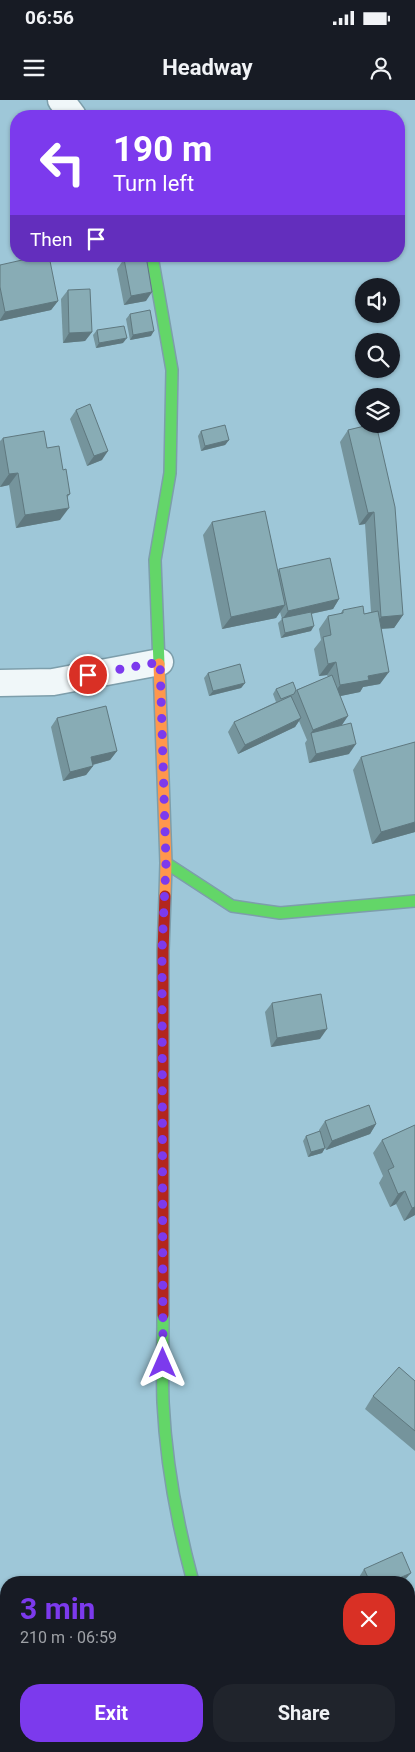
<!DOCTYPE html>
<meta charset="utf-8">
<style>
body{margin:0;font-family:Roboto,sans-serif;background:#20242c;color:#f1f3f6;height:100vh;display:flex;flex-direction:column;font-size:19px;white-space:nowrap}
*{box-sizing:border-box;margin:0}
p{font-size:16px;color:#9ea1a6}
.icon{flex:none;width:28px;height:28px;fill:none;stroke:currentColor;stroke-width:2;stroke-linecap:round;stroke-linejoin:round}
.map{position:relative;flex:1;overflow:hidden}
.details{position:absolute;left:0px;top:1476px;width:415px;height:176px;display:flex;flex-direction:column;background:#171b24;border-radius:20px 20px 0 0;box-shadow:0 1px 4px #0004}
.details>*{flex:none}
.banner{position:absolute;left:10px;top:10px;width:395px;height:152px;border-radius:20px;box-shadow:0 1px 4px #0004;background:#7c3aed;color:#fff;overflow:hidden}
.controls{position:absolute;left:355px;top:178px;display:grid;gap:10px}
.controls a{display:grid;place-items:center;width:45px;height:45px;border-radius:50%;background:#171b24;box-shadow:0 1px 4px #0004;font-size:25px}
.pin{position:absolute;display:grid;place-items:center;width:42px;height:42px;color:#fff;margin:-21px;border:2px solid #fff;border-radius:50%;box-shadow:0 1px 5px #0007}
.me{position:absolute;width:55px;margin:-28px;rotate:0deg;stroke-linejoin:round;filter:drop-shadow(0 0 4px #0008)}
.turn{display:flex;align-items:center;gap:18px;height:105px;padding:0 20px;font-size:22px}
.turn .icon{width:65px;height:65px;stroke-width:2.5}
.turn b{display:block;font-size:35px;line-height:42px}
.then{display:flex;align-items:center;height:48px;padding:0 20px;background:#0003;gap:10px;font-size:19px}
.round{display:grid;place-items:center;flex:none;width:52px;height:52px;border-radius:20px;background:#20242c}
.headline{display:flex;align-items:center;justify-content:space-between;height:85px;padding:0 20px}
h1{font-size:30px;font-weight:700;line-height:38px;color:#7c3aed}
.primary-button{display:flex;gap:10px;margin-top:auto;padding:10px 20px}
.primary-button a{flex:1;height:58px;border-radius:20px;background:#7c3aed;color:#fff;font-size:20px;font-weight:700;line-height:58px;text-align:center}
.primary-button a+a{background:#20242c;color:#f1f3f6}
.status{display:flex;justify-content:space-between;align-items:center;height:35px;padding:0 25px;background:#171b24;direction:ltr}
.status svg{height:14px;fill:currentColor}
header{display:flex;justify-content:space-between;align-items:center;height:65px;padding:0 20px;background:#171b24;font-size:22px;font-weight:700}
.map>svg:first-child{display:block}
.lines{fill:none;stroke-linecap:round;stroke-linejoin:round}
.street-casing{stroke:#7d9eab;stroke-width:29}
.fast-casing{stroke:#7d9eab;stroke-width:14}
.slow-casing{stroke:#7d9eab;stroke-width:14}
.jam-casing{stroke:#7d9eab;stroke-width:14}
.street{stroke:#f0f7f9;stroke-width:26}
.fast{stroke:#63d668;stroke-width:11}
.slow{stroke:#ff974d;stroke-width:11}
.jam{stroke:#b3261e;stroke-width:11}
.wall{fill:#75949c}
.shaded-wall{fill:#5f787f}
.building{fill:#88acb5;stroke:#5f787f}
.route{stroke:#7c3aed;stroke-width:9;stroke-dasharray:0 16.2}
</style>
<div class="status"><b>06:56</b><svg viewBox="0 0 49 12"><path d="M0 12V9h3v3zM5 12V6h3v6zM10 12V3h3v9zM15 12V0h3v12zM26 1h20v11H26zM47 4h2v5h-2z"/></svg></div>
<header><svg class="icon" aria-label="menu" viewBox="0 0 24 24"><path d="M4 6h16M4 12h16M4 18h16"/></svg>Headway<svg class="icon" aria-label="person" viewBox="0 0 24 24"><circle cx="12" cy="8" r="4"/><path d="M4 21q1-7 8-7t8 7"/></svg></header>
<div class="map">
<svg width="415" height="1652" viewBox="0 0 415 1652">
<rect width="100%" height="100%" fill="#9ec7d8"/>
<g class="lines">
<defs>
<g id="street">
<polyline points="61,0 73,16"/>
<polyline points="0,583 53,582 160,562"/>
<polyline points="238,1646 239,1652"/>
</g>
<g id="fast">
<polyline points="152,156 172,270 170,373 155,460 159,564"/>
<polyline points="166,763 232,806 280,813 415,801"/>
<path d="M163 1215C163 1244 162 1273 163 1302 166 1363 177 1423 193 1482"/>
</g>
<polyline id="slow" points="159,564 166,763 165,796"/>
<polyline id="jam" points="163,1215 163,851 165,796"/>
</defs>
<use href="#street" class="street-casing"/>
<use href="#fast" class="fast-casing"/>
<use href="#slow" class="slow-casing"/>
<use href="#jam" class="jam-casing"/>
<use href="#street" class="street"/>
<use href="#fast" class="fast"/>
<use href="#slow" class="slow"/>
<use href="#jam" class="jam"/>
</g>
<g class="wall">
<polygon points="124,159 146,201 124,205 117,169"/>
<polygon points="0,165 58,201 51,210 0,221"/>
<polygon points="68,190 92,232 85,241 63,243 61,199"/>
<polygon points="130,214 151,236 130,240 126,219"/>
<polygon points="97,230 123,243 96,248 93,235"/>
<polygon points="76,310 102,360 87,366 70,319"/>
<polygon points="373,324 403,515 394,528 382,529 380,584 363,587 360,592 340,596 342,625 339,626 349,654 309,663 305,643 307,640 299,621 295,627 238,654 228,632 234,622 276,602 273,594 276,589 296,590 328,577 327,575 319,576 314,549 321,540 319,529 328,516 340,514 343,510 364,514 371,512 365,424 359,425 340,342 348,330"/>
<polygon points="201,331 229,340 225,345 201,351 198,336"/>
<polygon points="3,338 47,348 63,370 70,394 67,398 60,420 16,428 9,385 0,387 0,341"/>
<polygon points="212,422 278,471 279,469 339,499 333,509 311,514 311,531 281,538 278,523 282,519 280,512 276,518 222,529 203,435"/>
<polygon points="208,573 245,583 241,588 209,596 204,578"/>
<polygon points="57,618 117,651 110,660 93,665 93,666 86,675 63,681 51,627"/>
<polygon points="361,657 415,732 372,744 353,670"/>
<polygon points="272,903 320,939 271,947 265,912"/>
<polygon points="325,1021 376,1024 370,1034 326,1050 325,1048 322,1053 308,1057 303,1041 306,1036 319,1032 319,1030"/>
<polygon points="415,1025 415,1115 404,1121 396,1104 390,1107 379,1083 383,1076 373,1053 382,1040"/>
<polygon points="415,1281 415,1351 365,1309 373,1296"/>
<polygon points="364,1469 404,1482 359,1482 358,1479"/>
<polygon points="82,1646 147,1646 127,1652 83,1652"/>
<polygon points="158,1646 217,1646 218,1652 160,1652"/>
</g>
<g class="shaded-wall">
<polygon points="152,192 146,201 124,205 131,196"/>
<polygon points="58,201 51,210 0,221 0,220 5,212"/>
<polygon points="154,231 151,236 130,240 133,235"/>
<polygon points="92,232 85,241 63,243 69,233"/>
<polygon points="127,238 123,243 96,248 99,243"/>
<polygon points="229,340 225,345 201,351 205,346"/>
<polygon points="108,351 102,360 87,366 94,356"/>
<polygon points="18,373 9,385 0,387 9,374"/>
<polygon points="69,408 60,420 16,428 25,415"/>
<polygon points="374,412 365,424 359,425 368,413"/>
<polygon points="339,499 333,509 282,520 288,511"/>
<polygon points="285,505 276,518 222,529 231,517"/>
<polygon points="403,515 394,528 373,529 381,517"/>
<polygon points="314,526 311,531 281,538 285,533"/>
<polygon points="336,562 327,575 319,576 328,564"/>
<polygon points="389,572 380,584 363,587 360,592 331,598 340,585 368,576"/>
<polygon points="245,583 241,588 209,596 213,591"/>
<polygon points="348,616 342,625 312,637 311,633 306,640 313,630"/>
<polygon points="301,618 295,627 238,654 245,645"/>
<polygon points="356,644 349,654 309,663 316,654"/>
<polygon points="117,651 110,660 84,667 91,657"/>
<polygon points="93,666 86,675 63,681 70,672"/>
<polygon points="415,722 415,732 372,744 381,732"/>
<polygon points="327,929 320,939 271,947 277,938"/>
<polygon points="376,1024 370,1034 326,1050 332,1041"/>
<polygon points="325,1048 322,1053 308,1057 311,1052"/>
<polygon points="405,1091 396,1104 390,1107 398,1094"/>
<polygon points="415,1107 415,1115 404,1121 412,1108"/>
<polygon points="411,1473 403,1482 390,1482"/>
<polygon points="112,1646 147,1646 127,1652 95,1652"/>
</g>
<g class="building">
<polygon points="40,156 49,156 58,201 5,212 0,187 0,165"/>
<polygon points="137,156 146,156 152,192 131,196 124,159"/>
<polygon points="90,189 92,232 69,233 68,190"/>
<polygon points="150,210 154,231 133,235 130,214"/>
<polygon points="124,226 127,238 99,243 97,230"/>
<polygon points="90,304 108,351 94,356 76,310"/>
<polygon points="373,324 376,324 395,407 403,515 381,517 374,412 368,413 348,330"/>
<polygon points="225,325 229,340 205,346 201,331"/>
<polygon points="44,331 47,348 59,346 63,370 66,369 70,394 67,395 69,408 25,415 18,373 9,374 3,338"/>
<polygon points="265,411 285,505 231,517 212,422"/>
<polygon points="330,458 339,499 288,511 279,469"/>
<polygon points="363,506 364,514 378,511 389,572 368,576 369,580 340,585 336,562 328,564 323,537 331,535 328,516 343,513 343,510"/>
<polygon points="311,512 314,526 285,533 282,518"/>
<polygon points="240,564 245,583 213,591 208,573"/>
<polygon points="332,575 348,616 313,630 297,590"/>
<polygon points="293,582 296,590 294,594 281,599 276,589"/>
<polygon points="291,596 301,618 245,645 234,622"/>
<polygon points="106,606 117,651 91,657 93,666 70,672 57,618"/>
<polygon points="351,623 356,644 316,654 311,633"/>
<polygon points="415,642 415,722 381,732 361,657"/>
<polygon points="321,894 327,929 277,938 272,903"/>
<polygon points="369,1005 376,1024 332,1041 325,1021"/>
<polygon points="415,1025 415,1107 412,1108 405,1091 398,1094 388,1070 394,1067 382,1040"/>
<polygon points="320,1031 325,1048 311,1052 306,1036"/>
<polygon points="399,1267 415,1281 415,1331 373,1296"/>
<polygon points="402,1452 411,1473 390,1482 370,1482 364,1469"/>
<polygon points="94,1646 112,1646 95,1651"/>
<polygon points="163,1646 184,1646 185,1652 164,1652"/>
<polygon points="192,1646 217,1646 218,1652 193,1652"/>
</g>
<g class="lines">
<polyline class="route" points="88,575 160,562 166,763 162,851 163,1263"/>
</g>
</svg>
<div class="controls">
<a><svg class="icon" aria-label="sound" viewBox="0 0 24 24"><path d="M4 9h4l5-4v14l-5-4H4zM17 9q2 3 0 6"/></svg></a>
<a><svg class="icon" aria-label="search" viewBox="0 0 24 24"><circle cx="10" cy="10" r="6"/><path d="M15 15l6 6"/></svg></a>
<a><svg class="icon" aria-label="layers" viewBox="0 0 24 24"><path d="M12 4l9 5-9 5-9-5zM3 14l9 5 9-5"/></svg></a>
</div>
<div class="pin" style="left:88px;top:575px;background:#d93025"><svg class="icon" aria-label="arrive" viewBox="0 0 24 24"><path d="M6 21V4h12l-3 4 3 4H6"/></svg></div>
<svg class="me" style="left:163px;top:1263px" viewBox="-20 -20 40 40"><path d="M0-17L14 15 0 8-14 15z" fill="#7c3aed" stroke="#fff" stroke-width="4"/></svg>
<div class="banner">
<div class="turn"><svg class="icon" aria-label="left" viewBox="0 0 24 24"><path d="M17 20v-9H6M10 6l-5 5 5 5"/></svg><div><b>190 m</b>Turn left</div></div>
<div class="then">Then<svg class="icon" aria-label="arrive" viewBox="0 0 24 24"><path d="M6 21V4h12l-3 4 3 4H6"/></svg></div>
</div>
<section class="details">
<div class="headline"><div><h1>3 min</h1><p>210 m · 06:59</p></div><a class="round" style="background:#d93025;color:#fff"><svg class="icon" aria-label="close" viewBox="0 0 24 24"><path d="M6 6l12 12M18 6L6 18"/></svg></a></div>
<div class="primary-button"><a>Exit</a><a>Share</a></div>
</section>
</div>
